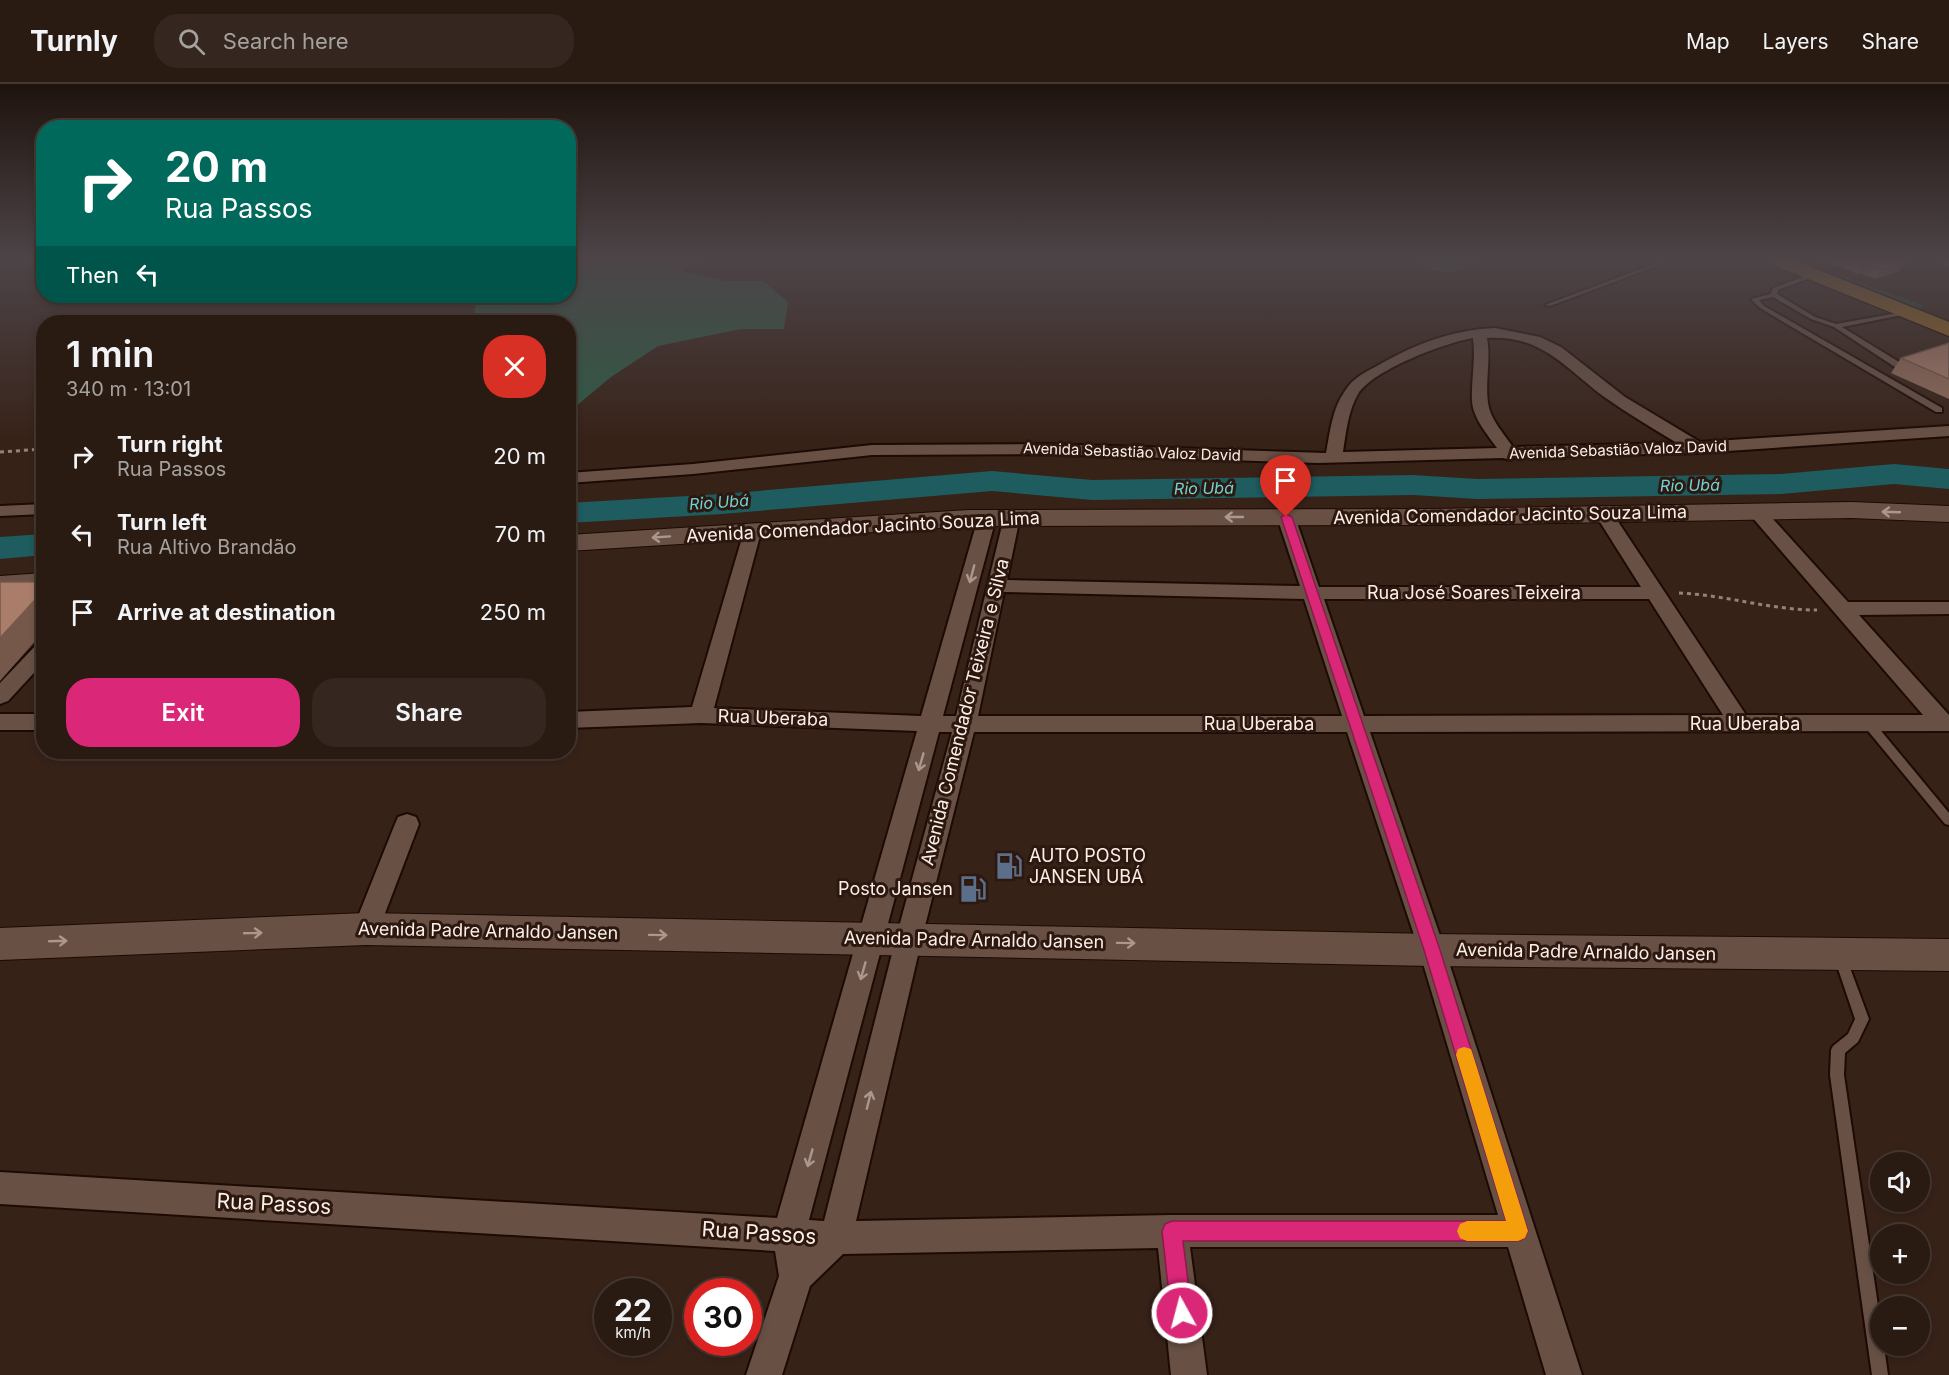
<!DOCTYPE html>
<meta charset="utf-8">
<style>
body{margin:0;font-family:Inter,sans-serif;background:#352720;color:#f1f3f6;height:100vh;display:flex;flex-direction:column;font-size:22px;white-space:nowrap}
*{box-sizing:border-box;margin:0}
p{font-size:20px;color:#a5a19f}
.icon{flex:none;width:33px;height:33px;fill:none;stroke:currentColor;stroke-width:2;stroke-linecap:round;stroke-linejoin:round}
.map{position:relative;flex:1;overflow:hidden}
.details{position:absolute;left:36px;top:231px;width:540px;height:444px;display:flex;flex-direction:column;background:#291a12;border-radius:24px;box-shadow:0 3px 9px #0003,0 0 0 2px #453832}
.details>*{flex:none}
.guide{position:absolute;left:36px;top:36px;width:540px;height:183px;border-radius:24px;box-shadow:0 3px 9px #0003,0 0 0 2px #453832;background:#00695c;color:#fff;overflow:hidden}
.buttons{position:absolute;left:1870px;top:1068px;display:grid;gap:12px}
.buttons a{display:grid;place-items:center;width:60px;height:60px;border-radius:50%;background:#291a12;box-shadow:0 3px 9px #0003,0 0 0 2px #453832;font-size:30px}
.speed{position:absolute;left:594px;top:1194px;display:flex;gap:12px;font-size:30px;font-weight:700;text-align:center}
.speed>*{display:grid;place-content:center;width:78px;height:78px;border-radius:50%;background:#291a12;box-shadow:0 3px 9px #0003,0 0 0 2px #453832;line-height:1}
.speed small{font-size:15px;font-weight:400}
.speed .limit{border:9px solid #d22;background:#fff;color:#111}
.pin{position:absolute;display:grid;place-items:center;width:51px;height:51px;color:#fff;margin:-62px -26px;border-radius:50% 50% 50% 0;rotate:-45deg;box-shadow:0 0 6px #0007}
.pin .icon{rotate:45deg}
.me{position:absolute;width:66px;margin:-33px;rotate:353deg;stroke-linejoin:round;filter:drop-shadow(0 0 4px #0008)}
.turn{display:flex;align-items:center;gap:21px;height:126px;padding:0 30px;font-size:27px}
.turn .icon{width:78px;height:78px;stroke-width:2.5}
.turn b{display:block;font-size:42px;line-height:51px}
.then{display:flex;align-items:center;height:57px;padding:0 30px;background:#0003;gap:12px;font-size:22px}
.round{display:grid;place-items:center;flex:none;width:63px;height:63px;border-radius:24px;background:#352720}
.headline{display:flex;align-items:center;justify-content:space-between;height:102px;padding:0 30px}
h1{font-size:36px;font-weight:600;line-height:45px}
.button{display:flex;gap:12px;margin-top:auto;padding:12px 30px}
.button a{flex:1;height:69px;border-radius:24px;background:#db2777;color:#fff;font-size:24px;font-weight:600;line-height:69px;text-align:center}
.button a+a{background:#352720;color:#f1f3f6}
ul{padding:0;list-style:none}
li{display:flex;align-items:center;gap:18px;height:78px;padding:0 30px}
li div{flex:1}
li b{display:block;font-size:22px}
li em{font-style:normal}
header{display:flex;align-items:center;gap:36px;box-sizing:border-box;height:84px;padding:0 30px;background:#291a12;border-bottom:2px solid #453832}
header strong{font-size:28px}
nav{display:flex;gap:33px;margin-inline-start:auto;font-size:21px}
.search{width:420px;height:54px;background:#352720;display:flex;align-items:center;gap:15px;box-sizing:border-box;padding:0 21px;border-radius:24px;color:#a5a19f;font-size:22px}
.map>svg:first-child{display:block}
.green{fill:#254636}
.forest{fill:#2d5b45}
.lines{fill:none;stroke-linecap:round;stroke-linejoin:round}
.river{fill:#1e5c5f;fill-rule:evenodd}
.lane-casing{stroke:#1d0a03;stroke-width:4}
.street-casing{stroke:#1d0a03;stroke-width:4}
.secondary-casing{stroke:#1d0a03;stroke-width:2}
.primary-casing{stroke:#1d0a03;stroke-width:3}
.path{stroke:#94827a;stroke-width:3;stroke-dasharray:4 4;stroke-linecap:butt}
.lane{fill:#685045;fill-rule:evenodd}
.street{fill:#685045;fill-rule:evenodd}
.secondary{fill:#685045;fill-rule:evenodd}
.primary{fill:#98691e;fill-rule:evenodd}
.wall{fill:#916c5a}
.shaded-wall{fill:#76584a}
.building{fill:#a97d69;stroke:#76584a;stroke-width:1.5}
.oneway{stroke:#ab978e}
.route{fill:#db2777;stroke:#8e194d;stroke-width:1.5}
.slow{fill:#f59e0b}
.labels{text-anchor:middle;stroke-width:6;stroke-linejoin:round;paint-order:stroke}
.far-street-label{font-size:15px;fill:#fdeee8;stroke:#2c180f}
.far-water-label{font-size:16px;font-style:italic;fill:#71d3d7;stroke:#2c180f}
.street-label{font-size:18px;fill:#fdeee8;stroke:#2c180f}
.poi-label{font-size:18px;fill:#fdeee8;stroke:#2c180f;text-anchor:start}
.near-street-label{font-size:21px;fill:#fdeee8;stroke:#2c180f}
</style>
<header>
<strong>Turnly</strong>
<div class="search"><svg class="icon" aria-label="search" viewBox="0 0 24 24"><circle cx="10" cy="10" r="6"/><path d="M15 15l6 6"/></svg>Search here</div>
<nav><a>Map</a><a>Layers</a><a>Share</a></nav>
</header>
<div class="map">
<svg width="1949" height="1291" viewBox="0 0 1949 1291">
<rect width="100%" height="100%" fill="#372218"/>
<polygon class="green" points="1785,176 1797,176 1925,222 1916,227"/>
<g class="forest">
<polygon points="569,176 706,176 681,187 725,197 763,197 788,218 784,245 741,245 658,262 611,293 569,328 568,238 472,238 478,212 568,212"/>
<path d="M1413 176H1485C1456 190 1441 194 1413 176Z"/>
</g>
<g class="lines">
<g class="river">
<polygon points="1894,380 1949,385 1949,405 1894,400 1781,410 1477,415 1413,411 1092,416 992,407 722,430 568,439 568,419 722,410 992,387 1092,396 1413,391 1477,395 1781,390"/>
<polygon points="44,450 44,471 0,475 0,453"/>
</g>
<defs>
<g id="lane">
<polygon points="1665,176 1673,176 1550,222 1545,221"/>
<polygon points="1816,188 1818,189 1818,191 1778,206 1777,210 1815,233 1836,240 1909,227 1909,229 1907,230 1842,243 1904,281 1904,285 1898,285 1834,243 1811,235 1773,213 1759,216 1764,222 1942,324 1942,328 1936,328 1760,224 1751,215 1771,210 1773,204"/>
<polygon points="1868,635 1872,636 1949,729 1949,741 1945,740 1864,642 1863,639 1864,636"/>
<polygon points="1840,868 1844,869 1846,873 1869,935 1858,958 1845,969 1844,991 1881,1242 1881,1262 1884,1262 1888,1291 1872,1291 1830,991 1831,966 1833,962 1848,950 1855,935 1834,873 1836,869"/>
</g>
<g id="street">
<path d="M1495 244 1540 253 1561 263 1625 313 1700 358 1949 342V352L1698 369 1517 373 1510 376 1503 374 1318 379 1046 370 872 371 693 390 568 399V389L693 380 872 361 1046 360 1326 369C1330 348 1332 325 1345 307 1353 294 1364 289 1377 282 1415 260 1452 246 1495 244ZM1473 254C1476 276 1471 296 1472 317 1473 334 1487 350 1497 364L1343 368C1346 349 1348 327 1358 310 1373 286 1444 259 1473 254ZM1487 254C1542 251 1563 282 1603 312 1627 329 1652 344 1677 359L1513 363C1504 350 1490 335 1488 319 1485 297 1491 276 1487 254Z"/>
<polygon points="44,420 44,430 0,432 0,422"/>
<path d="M1757 423 1763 424 1848 518H1949V530L1859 531 1949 631V647L1370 648 1445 866 1582 1291H1546L1508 1163H1190L1207 1291H1171L1158 1164 843 1170 810 1202 782 1291H746L779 1192 775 1167 0 1120V1088L777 1134 917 647 701 639 568 644V628L692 623 745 444 752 442 761 448 714 624 921 632 978 434 987 429 996 434 943 632H956L1005 429 1011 428 1020 433 1007 496 1300 502 1277 433 1286 428 1295 433 1319 503H1641L1595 430 1604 425 1613 430 1746 631H1923L1751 432 1748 428 1751 424ZM1004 508 1304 515 1342 632H978ZM1324 515H1649L1723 631 1364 632ZM939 648H952L896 854 824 1137 809 1136ZM974 648H1347L1419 866 1498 1131H1172L856 1137 922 854Z"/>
<polygon points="44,558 44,578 8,617 0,620 0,599 37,560"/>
<rect x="0" y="630" width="44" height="16"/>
<polygon points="407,730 416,733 419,740 379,845 375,853 366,856 357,853 353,845 395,740 398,733"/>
</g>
<g id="secondary">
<polygon points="1851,418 1949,422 1949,438 1851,434 1429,441 969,442 568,467 568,451 969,426 1429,425"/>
<polygon points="44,489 44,507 0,510 0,492"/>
<polygon points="366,829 1432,850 1949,855 1949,887 1432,882 366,861 0,876 0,844"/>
</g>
<polygon id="primary" points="1768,176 1794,176 1949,238 1949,252 1771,180"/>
</defs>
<use href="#lane" class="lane-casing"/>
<use href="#street" class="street-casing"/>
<use href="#secondary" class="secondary-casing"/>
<use href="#primary" class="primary-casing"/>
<g class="path">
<polyline points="0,368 44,365"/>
<path d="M1679 509C1726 511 1770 526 1817 526"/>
</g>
<use href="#lane" class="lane"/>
<use href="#street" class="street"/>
<use href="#secondary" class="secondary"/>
<use href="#primary" class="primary"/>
</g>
<g class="wall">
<polygon points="1817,176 1905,176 1900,187 1875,195 1862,190 1863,188 1858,190 1838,182 1838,181 1834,182"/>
<polygon points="1940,176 1949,176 1949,183 1946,182"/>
<polygon points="1949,259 1949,315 1891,289 1901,274"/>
</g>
<g class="shaded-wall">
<polygon points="1841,176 1838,181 1834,182 1837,177"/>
<polygon points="1879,176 1893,176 1868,180 1863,188 1858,190 1864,180"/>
<polygon points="1906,178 1900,187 1875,195 1881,186"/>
<polygon points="44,506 44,547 0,597 0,554"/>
</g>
<g class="building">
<polygon points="1851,176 1879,176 1864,180"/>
<polygon points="1884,176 1900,176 1906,178 1881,186 1868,180"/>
<polygon points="1949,259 1949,295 1901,274"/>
<polygon points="0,498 44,498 44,506 0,554"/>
</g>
<defs><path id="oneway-shaft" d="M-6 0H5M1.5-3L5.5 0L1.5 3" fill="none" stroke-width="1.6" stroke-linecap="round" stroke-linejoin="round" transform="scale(1.5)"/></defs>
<g class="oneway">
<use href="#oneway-shaft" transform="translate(1891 428) rotate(-178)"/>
<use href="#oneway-shaft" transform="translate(1234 433) rotate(180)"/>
<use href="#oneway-shaft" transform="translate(661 453) rotate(176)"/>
<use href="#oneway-shaft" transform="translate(972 490) rotate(105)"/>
<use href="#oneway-shaft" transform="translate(921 678) rotate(106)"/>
<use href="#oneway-shaft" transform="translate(253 849) rotate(-2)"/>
<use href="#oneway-shaft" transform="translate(658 851) rotate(1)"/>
<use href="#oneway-shaft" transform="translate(58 857) rotate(-2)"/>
<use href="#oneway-shaft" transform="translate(1126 859) rotate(1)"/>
<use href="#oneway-shaft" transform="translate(863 887) rotate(106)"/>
<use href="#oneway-shaft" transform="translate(869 1016) rotate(-76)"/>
<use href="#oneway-shaft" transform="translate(810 1074) rotate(106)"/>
</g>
<linearGradient id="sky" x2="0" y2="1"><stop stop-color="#1e130d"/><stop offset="0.49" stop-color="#4d4448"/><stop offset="1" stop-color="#4d4448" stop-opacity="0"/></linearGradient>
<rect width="1949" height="356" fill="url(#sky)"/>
<polygon class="route" points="1286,430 1292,433 1440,866 1528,1147 1525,1154 1518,1157 1183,1157 1192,1229 1189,1236 1182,1239 1174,1236 1171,1229 1162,1147 1165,1140 1172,1137 1506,1137 1424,866 1281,433"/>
<polygon class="slow" points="1464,963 1471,965 1473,971 1528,1147 1525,1154 1518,1157 1467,1157 1460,1154 1457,1147 1460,1140 1467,1137 1506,1137 1456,971 1458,965"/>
<defs>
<symbol id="fuel-bare" viewBox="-9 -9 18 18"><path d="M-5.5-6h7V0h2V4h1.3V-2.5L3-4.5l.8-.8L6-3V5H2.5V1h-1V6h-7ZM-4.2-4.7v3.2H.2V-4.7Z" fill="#5c6f8a" stroke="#2c180f" stroke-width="2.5" paint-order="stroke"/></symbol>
</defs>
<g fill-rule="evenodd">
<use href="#fuel-bare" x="990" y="763" width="38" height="38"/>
<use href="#fuel-bare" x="954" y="786" width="38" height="38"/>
</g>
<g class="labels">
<g class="far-street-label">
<text transform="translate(1618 366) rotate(-2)" y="5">Avenida Sebastião Valoz David</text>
<text transform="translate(1132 368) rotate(2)" y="5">Avenida Sebastião Valoz David</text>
</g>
<g class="far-water-label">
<text transform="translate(1690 401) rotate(-1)" y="6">Rio Ubá</text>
<text transform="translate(1204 404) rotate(-1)" y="6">Rio Ubá</text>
<text transform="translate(719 418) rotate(-4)" y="6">Rio Ubá</text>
</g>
<g class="street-label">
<text transform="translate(1510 431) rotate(-1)" y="6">Avenida Comendador Jacinto Souza Lima</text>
<text transform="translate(863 443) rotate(-3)" y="6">Avenida Comendador Jacinto Souza Lima</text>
<text x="1474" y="515">Rua José Soares Teixeira</text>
<text transform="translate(965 628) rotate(-76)" y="6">Avenida Comendador Teixeira e Silva</text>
<text transform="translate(773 634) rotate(2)" y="6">Rua Uberaba</text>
<text x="1259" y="646">Rua Uberaba</text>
<text x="1745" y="646">Rua Uberaba</text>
<text transform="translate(488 847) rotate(1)" y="6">Avenida Padre Arnaldo Jansen</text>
<text transform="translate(974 856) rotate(1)" y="6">Avenida Padre Arnaldo Jansen</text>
<text transform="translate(1586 868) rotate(1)" y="6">Avenida Padre Arnaldo Jansen</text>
</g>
<g class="poi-label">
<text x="1029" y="778">AUTO POSTO<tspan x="1029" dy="21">JANSEN UBÁ</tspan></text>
<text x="953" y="811" text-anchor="end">Posto Jansen</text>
</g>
<g class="near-street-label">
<text transform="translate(274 1120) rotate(3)" y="7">Rua Passos</text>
<text transform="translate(759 1149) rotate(4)" y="7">Rua Passos</text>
</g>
</g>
</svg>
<div class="buttons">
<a><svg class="icon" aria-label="sound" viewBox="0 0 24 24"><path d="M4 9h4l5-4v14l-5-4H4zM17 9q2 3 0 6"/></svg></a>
<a>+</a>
<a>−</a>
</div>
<div class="speed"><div>22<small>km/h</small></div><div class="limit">30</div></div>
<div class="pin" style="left:1286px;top:433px;background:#d93025"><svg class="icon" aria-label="arrive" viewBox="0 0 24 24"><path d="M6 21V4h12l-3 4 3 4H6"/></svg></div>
<svg class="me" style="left:1182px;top:1229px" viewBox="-20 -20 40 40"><circle r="17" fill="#db2777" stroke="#fff" stroke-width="3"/><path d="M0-11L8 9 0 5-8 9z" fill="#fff"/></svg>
<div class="guide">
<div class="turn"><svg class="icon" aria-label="right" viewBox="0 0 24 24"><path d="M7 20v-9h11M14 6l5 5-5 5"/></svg><div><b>20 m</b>Rua Passos</div></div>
<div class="then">Then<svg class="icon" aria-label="left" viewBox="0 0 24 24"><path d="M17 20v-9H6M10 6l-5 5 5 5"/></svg></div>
</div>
<section class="details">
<div class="headline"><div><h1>1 min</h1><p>340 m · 13:01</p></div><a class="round" style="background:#d93025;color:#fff"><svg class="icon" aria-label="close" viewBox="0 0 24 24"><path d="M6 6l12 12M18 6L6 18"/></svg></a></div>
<ul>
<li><svg class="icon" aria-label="right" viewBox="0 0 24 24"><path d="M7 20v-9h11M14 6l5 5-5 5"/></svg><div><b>Turn right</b><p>Rua Passos</p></div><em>20 m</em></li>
<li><svg class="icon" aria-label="left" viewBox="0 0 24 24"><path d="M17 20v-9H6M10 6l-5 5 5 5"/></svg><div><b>Turn left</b><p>Rua Altivo Brandão</p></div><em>70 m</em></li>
<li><svg class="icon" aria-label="arrive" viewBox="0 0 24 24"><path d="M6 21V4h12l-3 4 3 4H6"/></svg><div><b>Arrive at destination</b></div><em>250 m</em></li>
</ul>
<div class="button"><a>Exit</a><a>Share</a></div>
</section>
</div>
